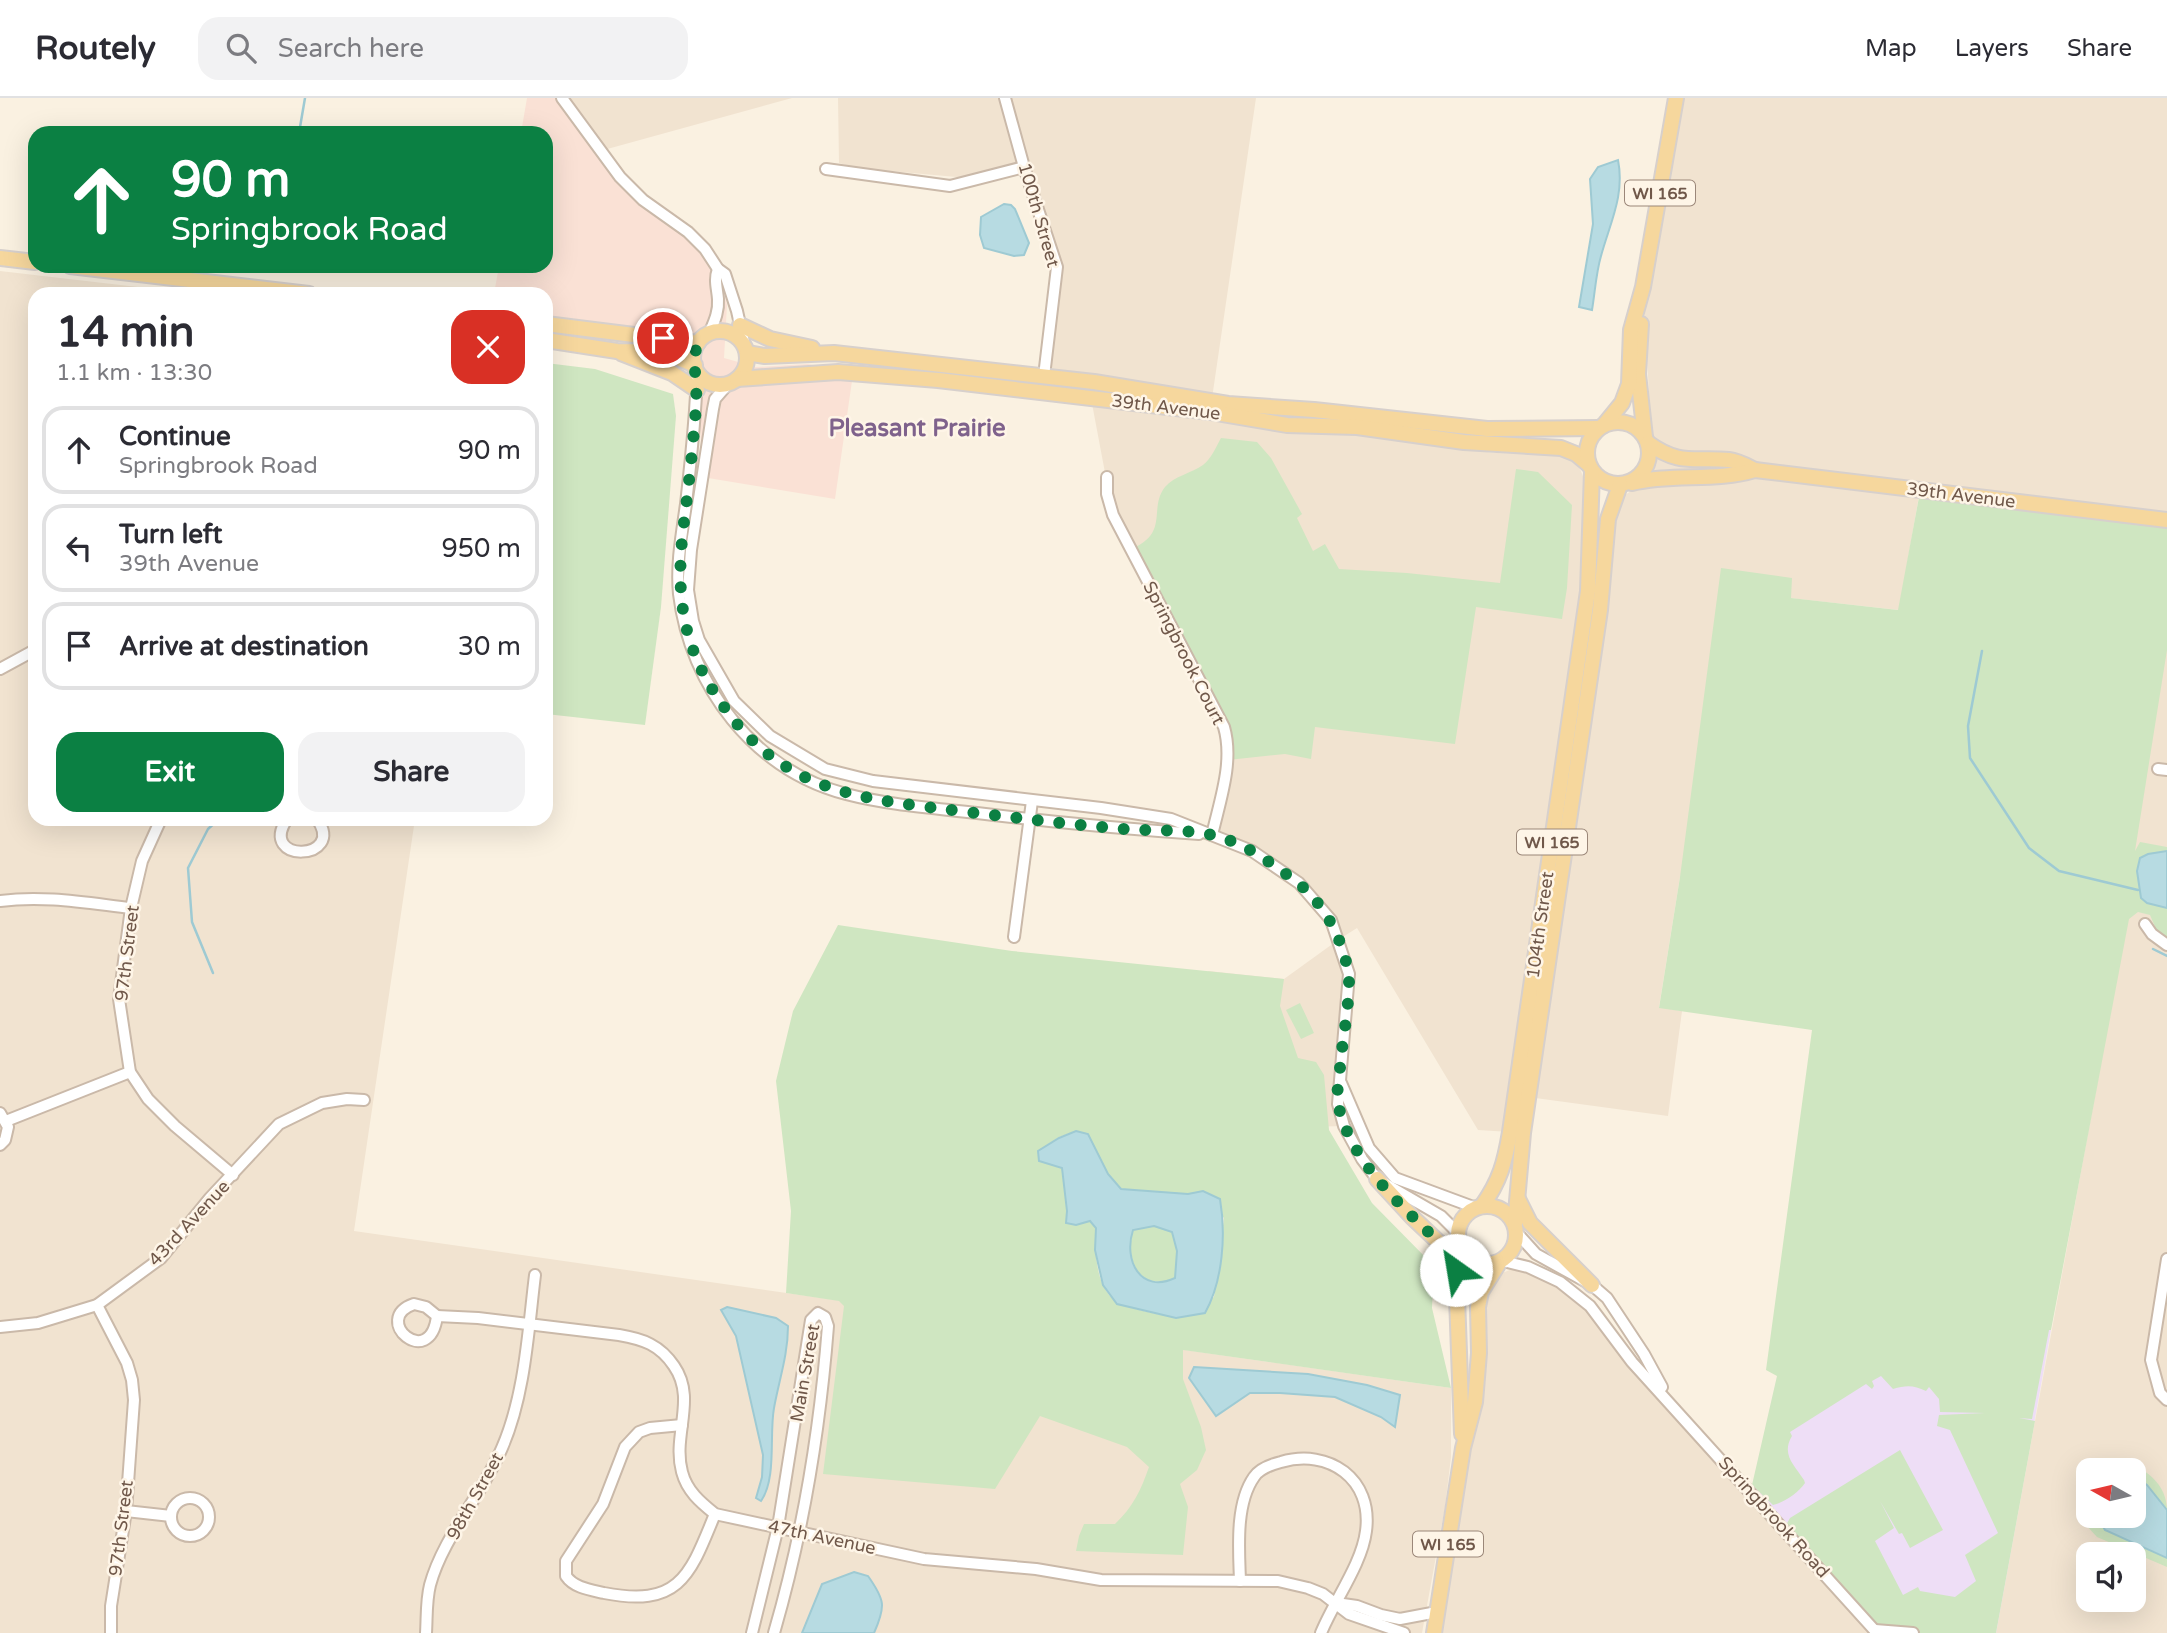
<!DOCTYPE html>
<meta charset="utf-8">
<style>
body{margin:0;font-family:"Varela Round",sans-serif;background:#f2f2f3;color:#2b2b33;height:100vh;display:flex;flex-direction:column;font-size:26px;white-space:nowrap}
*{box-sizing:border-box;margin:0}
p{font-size:23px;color:#7c7c81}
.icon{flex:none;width:38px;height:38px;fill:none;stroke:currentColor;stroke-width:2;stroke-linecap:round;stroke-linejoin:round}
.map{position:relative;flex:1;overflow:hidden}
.details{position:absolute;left:28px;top:189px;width:525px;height:539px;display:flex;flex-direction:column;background:#fff;border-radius:21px;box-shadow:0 7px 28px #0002}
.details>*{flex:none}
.guide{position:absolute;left:28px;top:28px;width:525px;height:147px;border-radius:21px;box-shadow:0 7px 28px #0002;background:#0b8043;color:#fff;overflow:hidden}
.needle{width:46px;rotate:278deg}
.controls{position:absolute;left:2076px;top:1360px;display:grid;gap:14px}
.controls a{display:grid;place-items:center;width:70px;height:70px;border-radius:14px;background:#fff;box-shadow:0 7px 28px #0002;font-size:35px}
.pin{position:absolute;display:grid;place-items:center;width:60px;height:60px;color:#fff;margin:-30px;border:4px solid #fff;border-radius:50%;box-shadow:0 2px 7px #0007}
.me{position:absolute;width:77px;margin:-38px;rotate:328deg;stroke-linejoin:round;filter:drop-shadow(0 0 5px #0008)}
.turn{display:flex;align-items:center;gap:24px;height:147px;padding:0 28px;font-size:32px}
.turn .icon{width:91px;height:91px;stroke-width:2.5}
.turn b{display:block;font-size:49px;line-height:60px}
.round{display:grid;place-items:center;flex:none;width:74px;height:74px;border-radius:21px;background:#f2f2f3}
.overview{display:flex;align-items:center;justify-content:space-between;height:119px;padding:0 28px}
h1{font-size:42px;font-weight:700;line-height:52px}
.cta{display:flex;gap:14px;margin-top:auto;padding:14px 28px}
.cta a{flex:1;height:80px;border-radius:21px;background:#0b8043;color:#fff;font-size:28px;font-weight:700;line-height:80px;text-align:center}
.cta a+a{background:#f2f2f3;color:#2b2b33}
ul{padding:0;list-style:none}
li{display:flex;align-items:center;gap:21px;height:88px;margin:0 14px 10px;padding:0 14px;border:4px solid #e1e1e2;border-radius:21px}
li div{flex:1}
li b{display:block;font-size:26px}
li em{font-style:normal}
header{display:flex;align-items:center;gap:42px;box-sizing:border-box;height:98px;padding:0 35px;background:#fff;border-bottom:2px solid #e1e1e2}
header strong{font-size:33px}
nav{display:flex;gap:38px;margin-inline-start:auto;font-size:24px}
.search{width:490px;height:63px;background:#f2f2f3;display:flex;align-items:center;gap:18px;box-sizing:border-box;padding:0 24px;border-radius:21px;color:#7c7c81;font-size:26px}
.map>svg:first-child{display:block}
.residential{fill:#f1e3d0;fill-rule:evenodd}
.commercial{fill:#fae1d5}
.education{fill:#eedef6}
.green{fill:#cfe6c1;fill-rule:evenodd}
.water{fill:#b7dbe2;stroke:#9ecad3;stroke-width:2;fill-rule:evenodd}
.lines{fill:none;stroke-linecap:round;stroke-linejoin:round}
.stream{stroke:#9ecad3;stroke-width:2.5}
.minor-casing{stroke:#cab9a9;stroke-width:14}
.major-casing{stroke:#d7d0cc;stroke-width:18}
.minor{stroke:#fff;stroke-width:10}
.major{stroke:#f6d79d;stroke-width:14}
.route{stroke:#0b8043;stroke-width:12;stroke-dasharray:0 21.6}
.labels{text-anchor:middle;stroke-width:5;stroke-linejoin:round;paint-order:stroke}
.shield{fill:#fef5e7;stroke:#9b8779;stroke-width:2}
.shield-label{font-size:16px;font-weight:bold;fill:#70584a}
.street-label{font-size:18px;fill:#70584a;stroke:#fef5e7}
.district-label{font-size:24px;font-weight:bold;fill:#7f628c;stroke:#fef5e7}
</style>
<header>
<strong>Routely</strong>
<div class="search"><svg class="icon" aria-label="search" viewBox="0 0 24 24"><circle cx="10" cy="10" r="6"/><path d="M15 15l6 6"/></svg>Search here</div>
<nav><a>Map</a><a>Layers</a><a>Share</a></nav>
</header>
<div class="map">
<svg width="2167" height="1535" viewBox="0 0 2167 1535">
<rect width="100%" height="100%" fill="#faf1e1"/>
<g class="residential">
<polygon points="562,0 792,0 600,53"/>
<polygon points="838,0 1256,0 1210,314 1379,332 1458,351 1496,355 1559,356 1574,363 1581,373 1586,387 1588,493 1510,1034 1478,1032 1357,830 1338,842 1349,876 1339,979 1344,1028 1203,1032 1208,873 1284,881 1338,842 1331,823 1299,785 1252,753 1212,737 1228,644 1113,417 1090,295 1046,290 1057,169 1024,69 979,81 856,70 839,65"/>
<path d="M1676 0H2167V1535H1996L2124 840 1967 536 1984 400 1920 392 1899 512 1790 500 1680 779 1659 909 1682 913 1668 1018 1528 999 1614 398 1625 397 1649 381 1660 354 1651 331 1643 189ZM2088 1372H2133V1418H2088ZM2088 1456H2133V1502H2088Z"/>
<polygon points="0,173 198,196 35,196 35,721 415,721 354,1133 1451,1290 1451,1359 1445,1409 1422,1535 0,1535"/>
<polygon points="1528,1169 1575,1195 1874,1532 1913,1535 1434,1535 1464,1342 1478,1209 1500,1176 1512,1171"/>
</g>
<polygon class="commercial" points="527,0 562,0 600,53 702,148 722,187 727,207 724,260 756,269 808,266 853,276 835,401 702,379 698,266 686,252 640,237 546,226 546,196 494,196 499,168 546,168 546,35 521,35"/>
<polygon class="education" points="1795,1201 2002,1217 2051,1232 1996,1535 1875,1532 1751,1394"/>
<g class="green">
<polygon points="546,265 595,271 673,296 676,318 661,509 645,627 546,616"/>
<path d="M1221 340 1257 344 1271 360 1302 416 1297 420 1313 453 1325 446 1339 471 1407 475 1500 485 1516 371 1538 374 1572 407 1567 490 1562 521 1476 509 1455 646 1315 629 1311 661 1285 656 1228 662V644L1131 451C1170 435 1148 411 1165 389 1174 378 1192 375 1203 367 1211 361 1216 349 1221 340Z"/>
<path d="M1919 399 2167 422V552L2135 753 2140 744 2167 749V753L2148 756 2147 805 2167 810V844L2159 838 2150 817 2138 814 2129 821 2051 1232H2049L2032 1321 2019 1320 2035 1323 1996 1535H1913L1875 1532 1786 1427 1790 1420 1900 1352 1943 1432 1910 1450 1902 1435 1899 1436 1880 1403 1894 1430 1875 1443 1903 1497 1918 1489 1920 1493 1955 1499 1976 1483 1965 1457 1998 1435 1950 1332 1937 1328 1939 1317 1985 1315 1940 1314 1939 1301 1929 1289 1926 1293C1914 1287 1906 1287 1893 1291L1881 1278 1872 1283 1874 1288 1872 1291 1866 1286 1790 1334 1792 1338C1781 1356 1794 1367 1804 1382L1805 1385C1798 1395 1785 1404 1773 1407L1752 1387 1777 1278 1766 1272 1812 932 1659 910 1680 779 1721 470 1792 480 1791 500 1898 512Z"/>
<path d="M838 827 1012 853 1284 881 1280 908 1298 960 1316 964 1324 977 1329 1032 1372 1105 1434 1168 1432 1210 1451 1290 1183 1252V1281L1201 1329 1206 1352 1197 1372 1180 1386 1188 1409 1183 1457 1076 1453 1079 1438 1084 1426H1115C1133 1409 1141 1392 1149 1369L1127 1349 1040 1318 995 1391 823 1376 844 1208 839 1203 786 1195 791 1113 776 983 793 913ZM1076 1033 1088 1036 1108 1076 1121 1091 1188 1096 1203 1093 1224 1120 1214 1199 1176 1220C1164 1217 1124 1210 1116 1204 1095 1187 1095 1155 1096 1130L1090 1123 1066 1125 1067 1113 1062 1070 1038 1053 1059 1039Z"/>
<polygon points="1300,905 1314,935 1301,941 1286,912"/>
<path d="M1154 1128 1172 1134 1177 1153 1175 1180C1140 1195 1124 1162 1133 1132Z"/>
<path d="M2122 1362C2145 1370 2167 1386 2167 1412L2147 1387 2133 1377V1372H2105Z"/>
<polygon points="2088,1400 2088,1418 2097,1418 2106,1432 2167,1460 2167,1469 2097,1439 2085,1426 2085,1409"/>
</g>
<g class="water">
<path d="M1618 62C1625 97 1610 125 1601 158 1596 175 1595 194 1592 212L1579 209 1593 126 1590 81 1598 69Z"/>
<polygon points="1004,106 1011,107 1015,111 1029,145 1024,157 1014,158 984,150 980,137 981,119"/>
<polygon points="2167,753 2167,810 2147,805 2141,800 2137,773 2140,760 2148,756"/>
<path d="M1076 1033 1088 1036 1108 1076 1121 1091 1188 1096 1203 1093 1220 1101C1226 1136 1223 1183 1205 1215L1176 1220 1117 1206 1103 1187 1095 1152 1096 1130 1090 1123 1076 1127 1066 1125 1067 1113 1062 1070 1039 1063 1038 1053 1059 1040ZM1154 1128 1172 1134 1177 1153 1175 1180C1141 1196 1123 1163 1133 1132Z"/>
<path d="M727 1209 776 1220 788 1228C788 1257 779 1282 774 1310 769 1337 777 1380 761 1403L756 1400 762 1379 763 1357 736 1238 721 1212Z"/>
<polygon points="1194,1269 1308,1276 1367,1287 1400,1297 1395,1329 1381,1319 1335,1299 1280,1295 1250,1295 1216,1318 1189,1280"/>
<polygon points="2133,1377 2147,1387 2167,1412 2167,1460 2105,1432 2097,1418 2133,1418"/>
<path d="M854 1474 868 1478C885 1502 886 1508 874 1535H802L822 1486Z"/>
</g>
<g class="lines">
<g class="stream">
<polyline points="299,35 305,0"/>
<polyline points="313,168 316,172"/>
<polyline points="1982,553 1968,628 1970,660 2029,750 2059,773 2138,792"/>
<polyline points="2153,851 2167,858"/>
<polyline points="213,875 192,824 188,770 208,731 219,721"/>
</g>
<defs>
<g id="minor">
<polyline points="562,0 620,79 643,102 688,134 705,151 718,171 725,176 737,213 745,249"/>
<polyline points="1005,0 1024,69 1057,169 1044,278"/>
<polyline points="826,71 950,88 1024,69"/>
<path d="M709 236C714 224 719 214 718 201 717 189 714 182 718 171"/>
<path d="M697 273C696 318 691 362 686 406 682 435 676 466 679 496 690 588 754 672 846 696 888 707 934 710 977 715 1051 724 1125 731 1199 736"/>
<polyline points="729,285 715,301 713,311 691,452 688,492 693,523 699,542 734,603 770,638 825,671 873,683 1101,710 1171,721 1252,753 1299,785 1331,822 1349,876 1338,1006 1344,1028 1362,1061 1377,1081 1441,1118 1458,1135"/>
<path d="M1107 379V396L1113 417 1224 629C1234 664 1220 702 1212 737"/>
<polyline points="0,571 35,552"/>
<polyline points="2158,671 2167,672"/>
<polyline points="161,721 142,763 131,810 119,901 130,974 148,1001 175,1028 233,1077"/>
<path d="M287 721C257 766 347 763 317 721"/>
<path d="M0 803C44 797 87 805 131 810"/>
<polyline points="2145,826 2152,836 2167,847"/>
<polyline points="1014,839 1032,703"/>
<polyline points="1341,985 1369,1050 1395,1080 1476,1110"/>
<polyline points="0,1015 8,1029 5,1042 0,1047"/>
<polyline points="6,1023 130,974"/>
<polyline points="1517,1135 1536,1156 1592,1187 1607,1200 1644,1256 1662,1289"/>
<polyline points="2167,1161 2151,1262 2160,1295 2167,1302"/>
<polyline points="1503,1163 1528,1169 1560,1184 1590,1208 1632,1264 1877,1535"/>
<path d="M414 1206 426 1209 437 1218C430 1274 370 1221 414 1206Z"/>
<polyline points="97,1207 127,1265 132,1282 134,1302 126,1413 111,1508 111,1535"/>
<path d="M437 1218 478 1220 619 1237C643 1241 660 1247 674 1268 697 1301 672 1337 682 1374 687 1393 700 1404 715 1416L924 1461 1036 1471 1101 1482 1278 1483 1308 1490 1323 1496 1349 1516 1404 1535"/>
<polyline points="0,1229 38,1225 97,1207 161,1160 210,1100 279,1026 322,1005 347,1001 364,1002"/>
<path d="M682 1327 650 1330 639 1334 625 1349 603 1406 566 1463V1478C574 1490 591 1492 604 1495 680 1510 690 1477 715 1416"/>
<circle cx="190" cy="1419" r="19"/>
<polyline points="126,1413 171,1418"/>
<path d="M1240 1483C1239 1452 1235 1406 1254 1379 1259 1371 1273 1366 1281 1364 1329 1350 1373 1381 1366 1433 1362 1466 1334 1503 1321 1535"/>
<polyline points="1336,1505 1357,1508 1381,1517 1400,1521 1437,1514"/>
<polyline points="1875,1532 1913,1535"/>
<path d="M426 1535C427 1519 426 1503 430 1487 443 1439 482 1397 502 1350 525 1297 528 1234 535 1177"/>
<path d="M752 1535 778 1429 811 1222 818 1215 825 1219 828 1228C820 1331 803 1435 774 1535"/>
</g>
<g id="major">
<polyline points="0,160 35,164"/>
<polyline points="70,168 309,196"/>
<polyline points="546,226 698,245"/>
<polyline points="1641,226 1638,276 1645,339"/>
<polyline points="740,227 770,241 812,250"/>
<circle cx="720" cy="260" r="27"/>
<polyline points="546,242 617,253 664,254 695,267"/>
<polyline points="621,255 672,275 697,292"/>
<polyline points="747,255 765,258 834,255 1094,284 1228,306 1314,312 1487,331 1599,330"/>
<polyline points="737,281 838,274 938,282 1210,314 1287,327 1357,329 1464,344 1561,350 1576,356 1589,367"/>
<circle cx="1618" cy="355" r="31"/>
<polyline points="1604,327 1622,305 1629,286 1631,232 1643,189 1676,0"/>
<path d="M1648 345C1680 368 1694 359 1729 362 1738 363 1747 368 1755 372L2167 422"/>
<path d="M1632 385C1673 375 1716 384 1755 372"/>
<polyline points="1377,1081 1412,1119 1450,1155 1454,1168"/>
<polyline points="1518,1101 1530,1125 1592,1187"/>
<circle cx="1487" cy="1137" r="29"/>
<path d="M1482 1108C1500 1083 1505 1064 1510 1034L1588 493 1592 373"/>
<polyline points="1515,1126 1523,1035 1600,512 1608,421 1620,387"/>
<polyline points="1458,1142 1456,1172 1462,1336"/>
<polyline points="1434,1535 1463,1350 1475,1304 1479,1255 1478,1209 1481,1194 1499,1165"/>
</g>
</defs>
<use href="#minor" class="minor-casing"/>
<use href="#major" class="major-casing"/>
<use href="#minor" class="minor"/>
<use href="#major" class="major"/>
</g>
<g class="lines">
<path class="route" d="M663 240 698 245C691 260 698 289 696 309 693 347 689 386 684 424 675 496 681 549 724 609 787 698 868 701 967 714 1020 720 1072 727 1125 731 1153 733 1186 731 1212 737 1243 744 1270 764 1294 782 1323 803 1342 839 1348 873 1352 891 1343 939 1341 960 1340 976 1335 995 1339 1010 1350 1055 1384 1091 1416 1122 1432 1138 1448 1150 1456 1172"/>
</g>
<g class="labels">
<g class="shield">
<rect x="1625" y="82.5" width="70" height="25" rx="5"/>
<rect x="1517" y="731.5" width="70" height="25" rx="5"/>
<rect x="1413" y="1433.5" width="70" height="25" rx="5"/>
</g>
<g class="shield-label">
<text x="1660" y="101">WI 165</text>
<text x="1552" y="750">WI 165</text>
<text x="1448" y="1452">WI 165</text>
</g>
<g class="street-label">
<text transform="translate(1039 117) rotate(74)" y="6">100th Street</text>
<text transform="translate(1166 309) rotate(7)" y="6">39th Avenue</text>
<text transform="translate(1961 397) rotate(7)" y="6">39th Avenue</text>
<text transform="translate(1184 555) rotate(63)" y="6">Springbrook Court</text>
<text transform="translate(1540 827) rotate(-82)" y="6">104th Street</text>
<text transform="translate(127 855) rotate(-83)" y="6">97th Street</text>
<text transform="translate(189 1125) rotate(-47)" y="6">43rd Avenue</text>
<text transform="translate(805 1275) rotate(-80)" y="6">Main Street</text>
<text transform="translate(475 1398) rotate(-61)" y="6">98th Street</text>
<text transform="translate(1774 1419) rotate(48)" y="6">Springbrook Road</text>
<text transform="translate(121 1430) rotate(-83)" y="6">97th Street</text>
<text transform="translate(822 1439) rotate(12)" y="6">47th Avenue</text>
</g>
<g class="district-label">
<text x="917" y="338">Pleasant Prairie</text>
</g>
</g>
</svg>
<div class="controls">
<a><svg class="needle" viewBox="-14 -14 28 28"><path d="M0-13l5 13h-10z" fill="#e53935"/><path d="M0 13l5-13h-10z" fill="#7c7c81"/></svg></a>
<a><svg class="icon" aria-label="sound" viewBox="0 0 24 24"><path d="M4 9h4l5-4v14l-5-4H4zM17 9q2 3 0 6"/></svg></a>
</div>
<div class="pin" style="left:663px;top:240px;background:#d93025"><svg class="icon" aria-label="arrive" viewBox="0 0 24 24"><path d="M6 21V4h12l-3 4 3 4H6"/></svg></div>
<svg class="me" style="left:1456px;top:1172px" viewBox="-20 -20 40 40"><circle r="19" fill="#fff"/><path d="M0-13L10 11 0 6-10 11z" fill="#0b8043"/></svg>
<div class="guide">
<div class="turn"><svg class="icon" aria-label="ahead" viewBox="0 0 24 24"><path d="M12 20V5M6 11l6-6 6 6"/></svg><div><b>90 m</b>Springbrook Road</div></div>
</div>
<section class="details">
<div class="overview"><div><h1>14 min</h1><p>1.1 km · 13:30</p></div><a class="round" style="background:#d93025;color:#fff"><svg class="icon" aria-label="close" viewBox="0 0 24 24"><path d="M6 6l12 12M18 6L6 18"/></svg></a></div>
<ul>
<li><svg class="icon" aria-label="ahead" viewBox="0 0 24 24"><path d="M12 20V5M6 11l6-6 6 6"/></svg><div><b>Continue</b><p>Springbrook Road</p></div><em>90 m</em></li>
<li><svg class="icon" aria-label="left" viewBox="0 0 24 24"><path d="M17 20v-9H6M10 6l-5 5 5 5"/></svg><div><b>Turn left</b><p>39th Avenue</p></div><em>950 m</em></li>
<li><svg class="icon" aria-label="arrive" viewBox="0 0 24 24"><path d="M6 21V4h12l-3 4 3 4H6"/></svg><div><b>Arrive at destination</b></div><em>30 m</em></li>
</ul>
<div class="cta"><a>Exit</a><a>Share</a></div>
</section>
</div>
